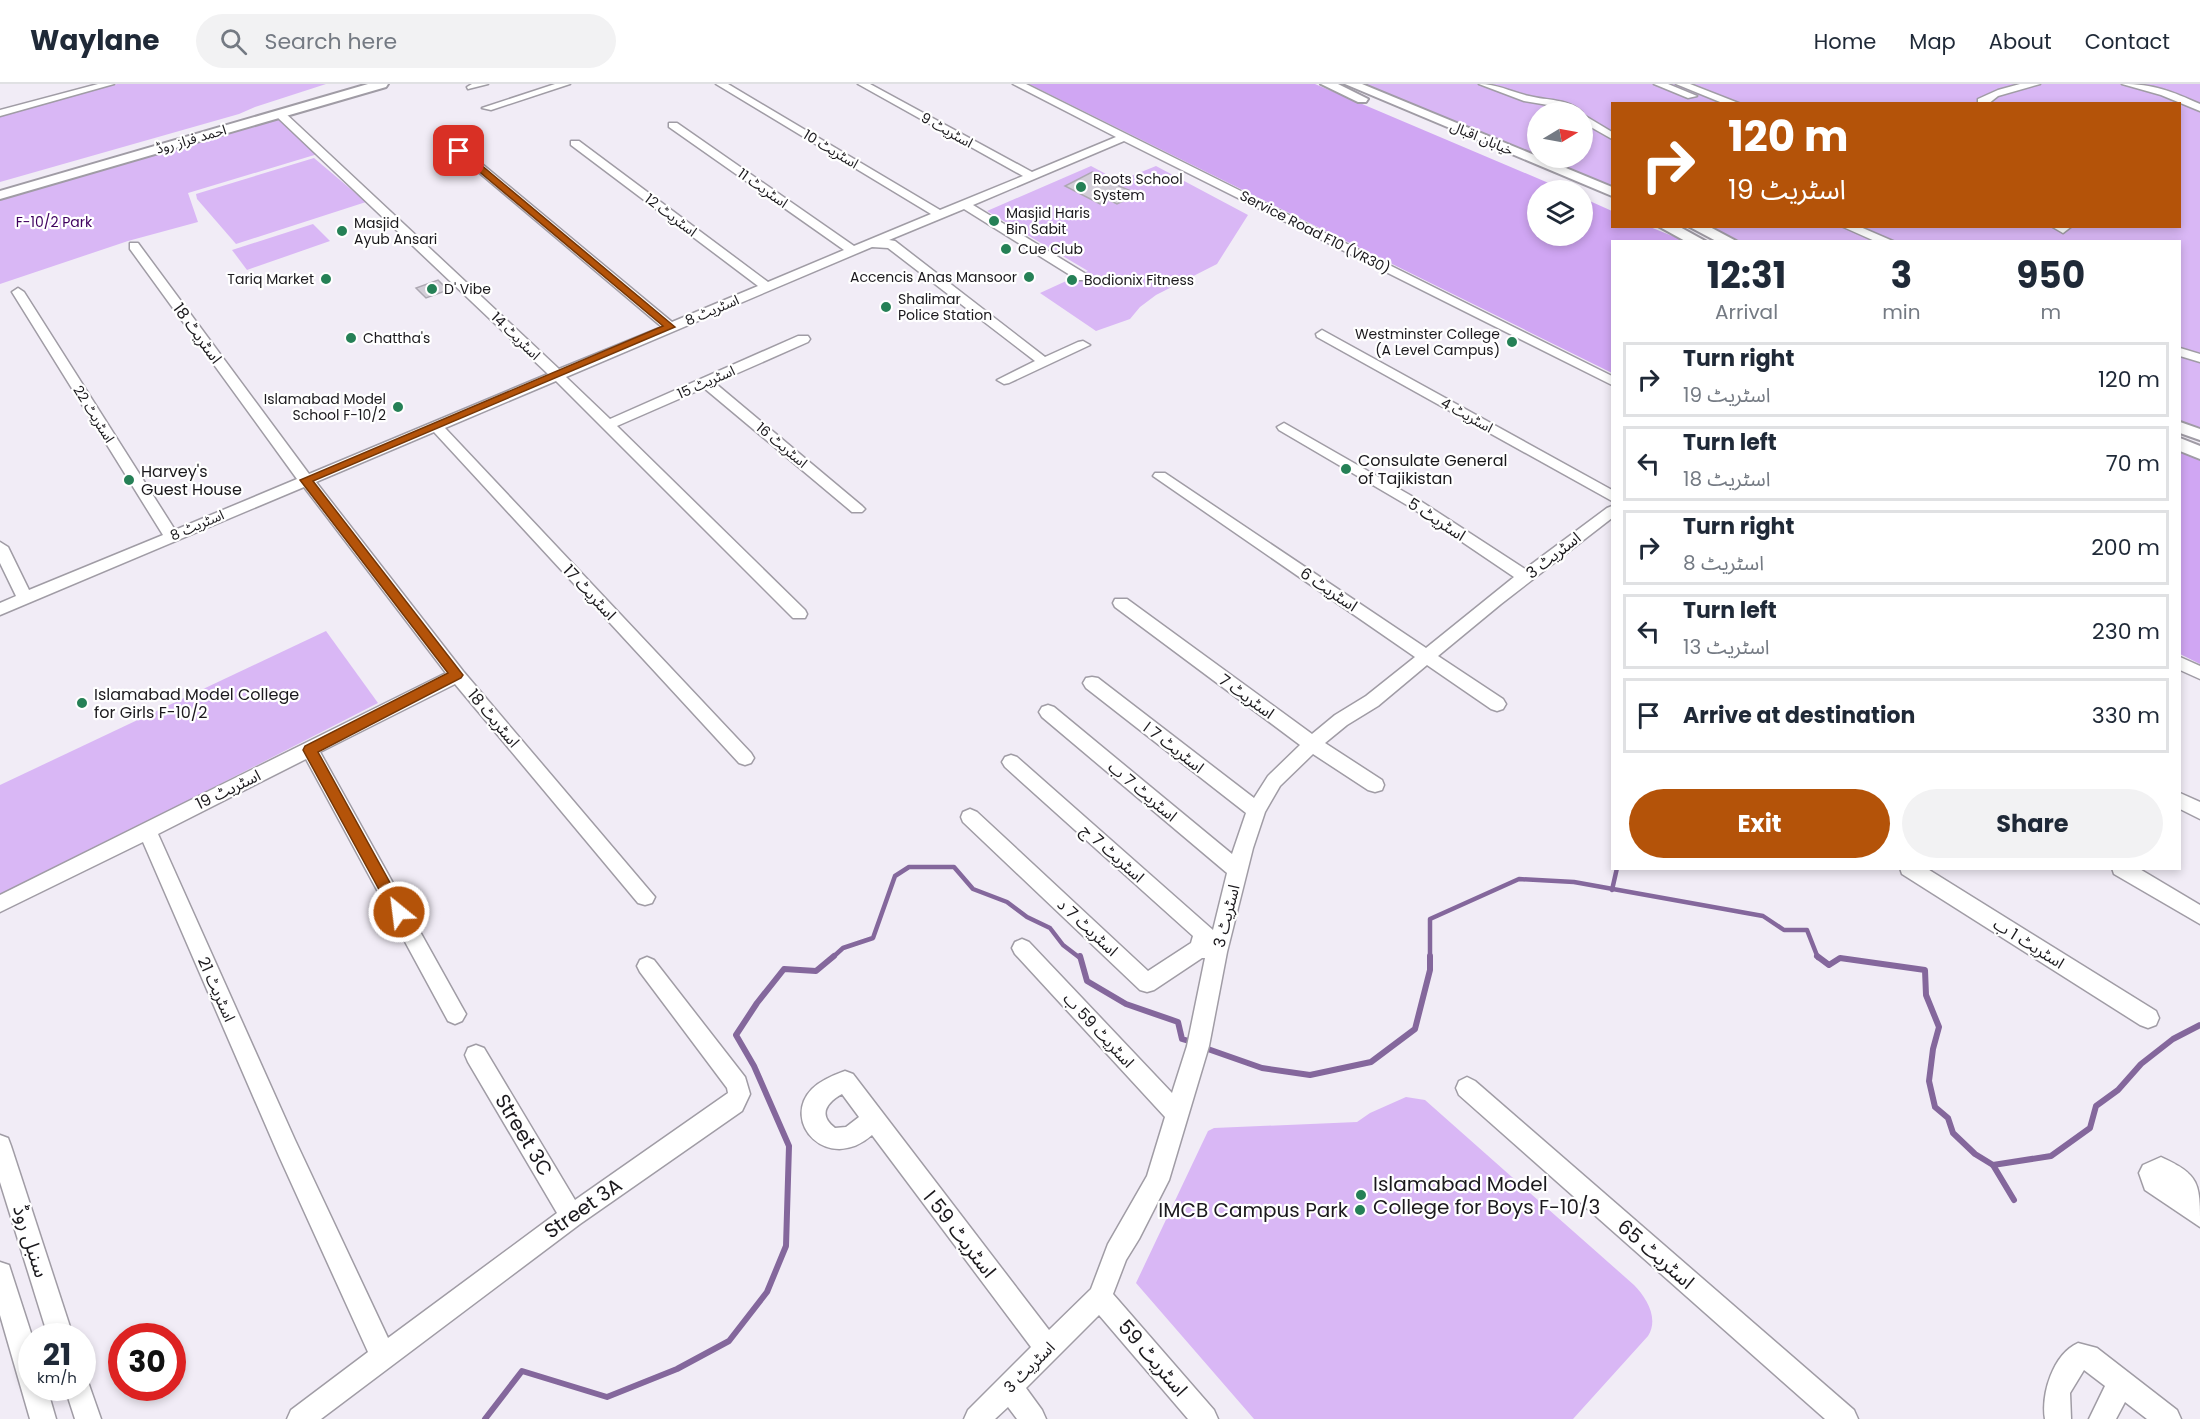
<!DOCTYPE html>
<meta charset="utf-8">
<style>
body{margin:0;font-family:Poppins,"Noto Sans Arabic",sans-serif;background:#f2f2f3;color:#1f2937;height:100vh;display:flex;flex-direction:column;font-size:22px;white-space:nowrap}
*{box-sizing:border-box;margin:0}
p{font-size:20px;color:#747a83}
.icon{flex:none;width:33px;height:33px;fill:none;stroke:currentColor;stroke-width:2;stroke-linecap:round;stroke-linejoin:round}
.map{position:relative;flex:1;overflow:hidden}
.side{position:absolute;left:1611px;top:156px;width:570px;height:630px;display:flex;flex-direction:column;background:#fff;border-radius:0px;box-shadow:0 3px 9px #0003}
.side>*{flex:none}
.top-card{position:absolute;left:1611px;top:18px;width:570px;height:126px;border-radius:0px;box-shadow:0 3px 9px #0003;background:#b45309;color:#fff;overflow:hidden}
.needle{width:39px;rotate:80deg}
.buttons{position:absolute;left:1527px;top:18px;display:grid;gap:12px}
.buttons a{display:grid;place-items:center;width:66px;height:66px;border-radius:50%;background:#fff;box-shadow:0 3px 9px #0003;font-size:30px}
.speed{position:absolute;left:18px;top:1239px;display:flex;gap:12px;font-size:30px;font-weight:700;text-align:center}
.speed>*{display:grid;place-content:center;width:78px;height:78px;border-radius:50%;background:#fff;box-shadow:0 3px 9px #0003;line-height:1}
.speed small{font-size:15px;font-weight:400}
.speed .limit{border:9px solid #d22;background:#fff;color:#111}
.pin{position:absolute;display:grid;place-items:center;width:51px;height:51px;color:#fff;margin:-26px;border-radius:12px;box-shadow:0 3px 9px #0006}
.me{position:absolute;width:66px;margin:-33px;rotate:331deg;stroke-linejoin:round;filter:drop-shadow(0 0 4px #0008)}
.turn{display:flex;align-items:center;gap:21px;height:126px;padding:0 18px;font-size:27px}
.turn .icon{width:78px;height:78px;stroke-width:2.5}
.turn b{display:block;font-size:42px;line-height:51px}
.eta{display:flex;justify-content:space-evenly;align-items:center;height:102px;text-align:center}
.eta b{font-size:36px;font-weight:700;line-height:42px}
.primary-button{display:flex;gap:12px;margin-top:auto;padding:12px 18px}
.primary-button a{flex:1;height:69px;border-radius:36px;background:#b45309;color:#fff;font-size:24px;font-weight:700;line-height:69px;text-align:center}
.primary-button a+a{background:#f2f2f3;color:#1f2937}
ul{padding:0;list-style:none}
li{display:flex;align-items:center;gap:18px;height:75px;margin:0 12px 9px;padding:0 6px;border:3px solid #e0e1e3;border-radius:0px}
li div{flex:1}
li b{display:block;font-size:22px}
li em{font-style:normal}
header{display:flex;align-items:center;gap:36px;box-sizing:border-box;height:84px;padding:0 30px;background:#fff;border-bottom:2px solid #e0e1e3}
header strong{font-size:28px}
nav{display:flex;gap:33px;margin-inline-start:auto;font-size:21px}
.search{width:420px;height:54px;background:#f2f2f3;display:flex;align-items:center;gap:15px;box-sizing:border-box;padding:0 21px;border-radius:33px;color:#747a83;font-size:22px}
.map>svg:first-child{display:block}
.green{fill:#d9b7f5}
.forest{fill:#d0a6f3}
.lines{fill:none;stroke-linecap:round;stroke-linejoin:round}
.stream-far1{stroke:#84679c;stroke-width:4.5}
.stream{stroke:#84679c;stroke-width:6}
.building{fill:#d3ced8;stroke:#ada8b2;stroke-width:1.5}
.minor-casing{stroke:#a09ca5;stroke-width:3}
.major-casing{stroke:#a09ca5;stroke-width:4}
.minor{fill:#fff;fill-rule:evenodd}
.major{fill:#fff;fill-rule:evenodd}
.route{fill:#b45309;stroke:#753606;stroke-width:1.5}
.poi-dot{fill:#258056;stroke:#fff;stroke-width:2}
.labels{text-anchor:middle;stroke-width:4.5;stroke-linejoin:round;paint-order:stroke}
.far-street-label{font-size:14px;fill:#1b191d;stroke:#fff}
.far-poi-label{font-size:14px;fill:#1b191d;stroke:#fff;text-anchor:start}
.far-park-label{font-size:14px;fill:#3f015f;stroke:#fff}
.street-label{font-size:16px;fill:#1b191d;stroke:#fff}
.poi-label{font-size:16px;fill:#1b191d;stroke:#fff;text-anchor:start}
.near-street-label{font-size:20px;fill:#1b191d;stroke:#fff}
.near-poi-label{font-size:20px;fill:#1b191d;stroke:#fff;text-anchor:start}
</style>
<header>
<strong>Waylane</strong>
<div class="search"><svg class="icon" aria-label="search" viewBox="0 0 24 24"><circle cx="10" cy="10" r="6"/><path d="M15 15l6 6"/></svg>Search here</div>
<nav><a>Home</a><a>Map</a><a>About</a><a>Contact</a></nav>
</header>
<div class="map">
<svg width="2200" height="1335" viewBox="0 0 2200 1335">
<rect width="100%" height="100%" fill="#f1ecf6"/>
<g class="green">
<polygon points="117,0 326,0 255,23 239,30 0,98 0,31"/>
<polygon points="1361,0 2200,0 2200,345 2180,336 2180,158 1743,158 1707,143 2180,142 2180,20 1612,20 1612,103 1540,74 1582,74 1582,28 1538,28 1537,72"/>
<polygon points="280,30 321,69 188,109 198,138 128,157 0,200 0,111"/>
<polygon points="314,74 366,118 236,160 197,115 196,110"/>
<polygon points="1091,82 1119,97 1156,82 1248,131 1217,180 1156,211 1140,223 1130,235 1096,247 1040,209 1088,187 987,127"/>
<polygon points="313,140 330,157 247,186 232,166"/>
<polygon points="326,547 378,619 0,813 0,701"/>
<path d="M1406 1013 1425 1016 1634 1201C1647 1214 1659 1235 1648 1252L1573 1335H1254L1136 1199 1208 1047 1214 1044 1357 1038 1370 1029Z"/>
</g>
<g class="forest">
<polygon points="1029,0 1315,0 1565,106 1538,106 1538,152 1582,152 1583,114 1612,127 1612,142 1650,143 1685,157 1612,158 1612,289"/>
<polygon points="2180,366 2200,375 2200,580 2180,570"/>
</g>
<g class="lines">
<g class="stream-far1">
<polyline points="1612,806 1617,784"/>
<polyline points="832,874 843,864 873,854 895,792 909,783 954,783 973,805 1007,818 1027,833 1050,844 1063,861 1080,874"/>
<polyline points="1430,874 1430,835 1519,795 1574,798 1763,832 1784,846 1807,846 1818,874"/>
</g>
<g class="stream">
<polyline points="1080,872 1087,897 1126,920 1178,938 1182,955 1192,958"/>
<polyline points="1817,872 1829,881 1840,874 1925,886 1926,911 1939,943 1933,965 1929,997 1935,1023 1948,1034 1953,1049 1975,1070 1993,1081 2014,1116"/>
<polyline points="1205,964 1262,984 1310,991 1371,978 1415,945 1430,886 1430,872"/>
<polyline points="1993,1081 2051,1072 2090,1044 2096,1022 2118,1006 2141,980 2173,955 2200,941"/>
<polyline points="485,1335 522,1287 607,1313 677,1285 729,1257 767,1208 786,1162 789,1062 754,982 736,951 757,919 784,885 816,887 834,872"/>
</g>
</g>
<g class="building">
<polygon points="1092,88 1119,102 1138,110 1117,120 1109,116 1100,120 1065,102"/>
<polygon points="438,196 448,206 426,214 416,204"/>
</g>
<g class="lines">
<defs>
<g id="minor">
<polygon points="98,0 114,0 0,32 0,26"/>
<polygon points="472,0 488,0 468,5 467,3"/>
<polygon points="555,0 570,0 491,26 482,24"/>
<polygon points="716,0 728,0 940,126 1023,92 858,0 870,0 1032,88 1116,53 1013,0 1026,0 1612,292 1612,301 1124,57 973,121 1086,190 1086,196 1078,196 964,125 889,156 895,157 1045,273 1078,258 1083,257 1090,261 1009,299 1004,300 997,296 1035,277 888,164 872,163 566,293 610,335 798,252 808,252 810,255 808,258 715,299 862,422 865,425 862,428 852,428 704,304 617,342 805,526 807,530 805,534 793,534 556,297 445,344 751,669 754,674 751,679 745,681 739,679 434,348 316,398 463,587 655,813 652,819 645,821 638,819 455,600 320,668 462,923 466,930 462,937 455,940 448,937 306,675 158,750 295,1056 388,1254 557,1129 468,978 465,971 468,964 476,961 484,964 575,1116 728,1009 727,1004 640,888 637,882 640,876 647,873 654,876 745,993 750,1010 742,1027 580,1140 321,1335 287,1335 291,1326 368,1268 279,1072 143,758 0,828 0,811 446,589 304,403 0,531 0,519 16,512 0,479 0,458 8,463 29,506 163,451 12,208 18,204 24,208 175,446 297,395 130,165 130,159 138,159 309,390 548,290 276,32 276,28 284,28 559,285 662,243 438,54 438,50 446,50 672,238 758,202 571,61 571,57 579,57 768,198 844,166 669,43 669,39 677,39 854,162 931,130"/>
<path d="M1479 0C1498 0 1511 8 1529 12 1548 17 1567 14 1582 28H1570L1560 23 1524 17Z"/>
<polygon points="1654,0 1668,0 1697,12 1688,14"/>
<polygon points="1676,0 1690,0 1741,20 1725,20"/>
<polygon points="2020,0 2040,0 1998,12 1988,20 1978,20 1978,15 1998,6"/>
<path d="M2122 0C2154 0 2171 7 2200 20V27L2161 11Z"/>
<polygon points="1582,30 1612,48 1612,55 1582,38"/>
<polygon points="1841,142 1858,142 1895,158 1877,158"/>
<polygon points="2051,142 2072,142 2063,149"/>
<polygon points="1322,246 1612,406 1612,417 1317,253 1316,250"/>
<polygon points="2180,264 2200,270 2200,278 2180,272"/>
<path d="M1284 339 1422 418 1525 485 1607 424 1612 422V434L1501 520 1438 572 1503 615 1506 620 1503 625 1497 627 1491 625 1427 581 1378 622 1347 641 1325 659 1382 696 1384 701 1382 706 1375 708 1368 706 1313 670 1280 702 1265 728 1253 764 1227 868 1209 962 1169 1096 1139 1155 1126 1176 1113 1210 1214 1326 1218 1335H1188L1099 1231 1026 1304 1042 1326 1046 1335H1017L1008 1323 995 1335H964L968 1326 1031 1263 872 1051C828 1090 780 1038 812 1005 821 996 834 991 845 987L853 990 1049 1246 1091 1205 1108 1160 1147 1092 1165 1033 1015 870 1012 864 1015 858 1022 855 1029 858 1172 1009 1187 962 1205 874H1202L1154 906 1147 908 1140 906 963 738 961 733 963 728 970 725 977 728 1148 887 1191 859 1193 852 1005 683 1002 678 1005 673 1011 671 1017 673 1213 846 1227 789 1042 633 1039 628 1042 623 1048 621 1054 623 1232 770 1246 729 1086 604 1083 599 1086 594 1092 593 1098 594 1254 714 1268 692 1300 661 1115 523 1113 519 1115 515H1127L1312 650 1335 631 1366 612 1415 573 1153 392 1155 389H1165L1426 564 1514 493 1412 424 1279 346 1277 343ZM842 1010 859 1033 846 1043 835 1044C818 1031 826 1019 842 1010Z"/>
<polygon points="2180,573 2200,582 2200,595 2180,586"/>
<polygon points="2180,709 2200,718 2200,735 2180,725"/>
<polygon points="1900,784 1926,784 2156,927 2159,934 2156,941 2148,944 2140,941 1902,790"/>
<polygon points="2112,784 2138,784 2200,821 2200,840 2114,790"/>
<polygon points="1467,993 1475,997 1854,1326 1858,1335 1825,1335 1459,1011 1456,1004 1459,997"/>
<polygon points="0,1051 8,1054 11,1062 73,1252 48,1252 0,1098"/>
<path d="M2161 1073C2200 1091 2200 1099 2200 1143L2145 1106 2139 1089 2143 1081Z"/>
<polygon points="0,1178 9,1181 32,1252 32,1304 47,1304 56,1335 30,1335 0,1231"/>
<path d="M2078 1259 2097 1264 2177 1326 2181 1335H2147L2125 1318 2116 1335H2089L2105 1302 2084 1286 2070 1309 2071 1335H2045C2041 1310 2053 1270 2078 1259Z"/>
<polygon points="82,1293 87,1295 101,1335 75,1335 65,1304 82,1304"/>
</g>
<g id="major">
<polygon points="368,0 388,0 386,3 0,115 0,107"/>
<polygon points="1321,0 1338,0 1368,15 1366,18 1358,18"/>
<polygon points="1345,0 1362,0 1612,103 1612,112"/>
<polygon points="1658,142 1678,142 1707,158 1687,158"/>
<polygon points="1688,142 1708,142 1738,158 1718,158"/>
<polygon points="2180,338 2200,345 2200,356 2180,349"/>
<polygon points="2180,354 2200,362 2200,375 2180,367"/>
</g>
</defs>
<use href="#minor" class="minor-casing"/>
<use href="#major" class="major-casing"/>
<use href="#minor" class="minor"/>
<use href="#major" class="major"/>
</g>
<polygon class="route" points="457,65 462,65 675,243 313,397 463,591 461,594 318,668 404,824 407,828 404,833 399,835 394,833 303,666 305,662 448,589 300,396 663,242 457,69"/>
<g class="poi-dot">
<circle cx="1081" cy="103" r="6"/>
<circle cx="994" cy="137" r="6"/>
<circle cx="342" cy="147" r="6"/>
<circle cx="1006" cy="165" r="6"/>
<circle cx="1029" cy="193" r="6"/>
<circle cx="326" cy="195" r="6"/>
<circle cx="1072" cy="196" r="6"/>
<circle cx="432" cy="205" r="6"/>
<circle cx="886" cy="223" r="6"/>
<circle cx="351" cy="254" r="6"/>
<circle cx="1512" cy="258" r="6"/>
<circle cx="398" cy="323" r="6"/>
<circle cx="1346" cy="385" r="6"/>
<circle cx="129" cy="396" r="6"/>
<circle cx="82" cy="619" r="6"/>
<circle cx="1361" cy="1111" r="6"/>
<circle cx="1360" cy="1126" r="6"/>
</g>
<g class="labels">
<g class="far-street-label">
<text transform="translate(947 46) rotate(29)" y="5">اسٹریٹ 9</text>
<text transform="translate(1482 54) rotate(23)" y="5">خیابان اقبال</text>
<text transform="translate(191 55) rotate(-16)" y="5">احمد فراز روڈ</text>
<text transform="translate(831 65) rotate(31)" y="5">اسٹریٹ 10</text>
<text transform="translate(763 104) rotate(35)" y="5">اسٹریٹ 11</text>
<text transform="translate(671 131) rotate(37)" y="5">اسٹریٹ 12</text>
<text transform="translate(1315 148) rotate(27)" y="5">Service Road F10 (VR30)</text>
<text transform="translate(712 226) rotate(-23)" y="5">اسٹریٹ 8</text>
<text transform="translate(516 252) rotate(44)" y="5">اسٹریٹ 14</text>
<text transform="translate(706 298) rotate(-24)" y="5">اسٹریٹ 15</text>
<text transform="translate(94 330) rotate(58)" y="5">اسٹریٹ 22</text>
<text transform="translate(1467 331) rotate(29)" y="5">اسٹریٹ 4</text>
<text transform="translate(782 361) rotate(40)" y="5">اسٹریٹ 16</text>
<text transform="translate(197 441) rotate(-23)" y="5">اسٹریٹ 8</text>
</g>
<g class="far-poi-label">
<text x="1093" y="100">Roots School<tspan x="1093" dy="16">System</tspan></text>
<text x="1006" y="134">Masjid Haris<tspan x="1006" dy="16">Bin Sabit</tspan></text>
<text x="354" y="144">Masjid<tspan x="354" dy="16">Ayub Ansari</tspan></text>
<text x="1018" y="170">Cue Club</text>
<text x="1017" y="198" text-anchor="end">Accencis Anas Mansoor</text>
<text x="314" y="200" text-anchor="end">Tariq Market</text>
<text x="1084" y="201">Bodionix Fitness</text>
<text x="444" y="210">D' Vibe</text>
<text x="898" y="220">Shalimar<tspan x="898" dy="16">Police Station</tspan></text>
<text x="1500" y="255" text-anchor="end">Westminster College<tspan x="1500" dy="16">(A Level Campus)</tspan></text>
<text x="363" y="259">Chattha's</text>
<text x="386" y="320" text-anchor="end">Islamabad Model<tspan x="386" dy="16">School F-10/2</tspan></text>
</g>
<g class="far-park-label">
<text x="54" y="143">F-10/2 Park</text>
</g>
<g class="street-label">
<text transform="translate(198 249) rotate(54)" y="6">اسٹریٹ 18</text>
<text transform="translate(1437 435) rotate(33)" y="6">اسٹریٹ 5</text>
<text transform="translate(1553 471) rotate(-38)" y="6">اسٹریٹ 3</text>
<text transform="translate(1329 505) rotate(34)" y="6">اسٹریٹ 6</text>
<text transform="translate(590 508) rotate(47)" y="6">اسٹریٹ 17</text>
<text transform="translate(1247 612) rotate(36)" y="6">اسٹریٹ 7</text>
<text transform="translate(494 634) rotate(50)" y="6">اسٹریٹ 18</text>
<text transform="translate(1174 663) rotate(38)" y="6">اسٹریٹ 7 ا</text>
<text transform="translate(228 705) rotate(-26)" y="6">اسٹریٹ 19</text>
<text transform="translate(1143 707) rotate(40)" y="6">اسٹریٹ 7 ب</text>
<text transform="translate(1113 769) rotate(42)" y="6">اسٹریٹ 7 ج</text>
<text transform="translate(1226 832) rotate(-76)" y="6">اسٹریٹ 3</text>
<text transform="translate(1088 843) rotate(43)" y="6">اسٹریٹ 7 د</text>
<text transform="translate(2029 859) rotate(32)" y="6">اسٹریٹ 1 ب</text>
<text transform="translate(217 905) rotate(66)" y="6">اسٹریٹ 21</text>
<text transform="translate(1099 946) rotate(47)" y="6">اسٹریٹ 59 ب</text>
<text transform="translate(1029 1283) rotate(-45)" y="6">اسٹریٹ 3</text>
</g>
<g class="poi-label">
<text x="1358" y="382">Consulate General<tspan x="1358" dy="18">of Tajikistan</tspan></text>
<text x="141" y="393">Harvey's<tspan x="141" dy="18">Guest House</tspan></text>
<text x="94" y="616">Islamabad Model College<tspan x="94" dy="18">for Girls F-10/2</tspan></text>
</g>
<g class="near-street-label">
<text transform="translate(524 1051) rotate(59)" y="7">Street 3C</text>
<text transform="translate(583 1124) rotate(-35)" y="7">Street 3A</text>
<text transform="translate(960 1150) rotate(52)" y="7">اسٹریٹ 59 ا</text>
<text transform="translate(31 1157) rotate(72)" y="7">سنبل روڈ</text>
<text transform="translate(1656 1170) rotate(41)" y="7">اسٹریٹ 65</text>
<text transform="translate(1153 1274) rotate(49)" y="7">اسٹریٹ 59</text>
</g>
<g class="near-poi-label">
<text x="1373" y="1107">Islamabad Model<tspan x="1373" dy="23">College for Boys F-10/3</tspan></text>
<text x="1348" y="1133" text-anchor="end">IMCB Campus Park</text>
</g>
</g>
</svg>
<div class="buttons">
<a><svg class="needle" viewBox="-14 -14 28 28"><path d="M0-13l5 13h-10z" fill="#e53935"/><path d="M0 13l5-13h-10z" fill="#747a83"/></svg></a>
<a><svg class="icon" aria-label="layers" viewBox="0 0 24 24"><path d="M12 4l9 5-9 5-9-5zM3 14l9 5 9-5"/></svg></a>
</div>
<div class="speed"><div>21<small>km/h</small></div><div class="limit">30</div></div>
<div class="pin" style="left:459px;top:67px;background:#d93025"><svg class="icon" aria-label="arrive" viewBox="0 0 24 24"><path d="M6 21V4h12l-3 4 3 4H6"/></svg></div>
<svg class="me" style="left:399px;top:828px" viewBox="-20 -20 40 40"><circle r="17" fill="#b45309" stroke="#fff" stroke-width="3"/><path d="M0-11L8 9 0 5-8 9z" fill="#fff"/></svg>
<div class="top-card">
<div class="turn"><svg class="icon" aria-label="right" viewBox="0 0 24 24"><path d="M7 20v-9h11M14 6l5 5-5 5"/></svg><div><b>120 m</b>اسٹریٹ 19</div></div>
</div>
<section class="side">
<div class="eta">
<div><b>12:31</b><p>Arrival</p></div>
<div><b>3</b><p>min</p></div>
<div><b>950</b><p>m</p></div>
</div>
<ul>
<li><svg class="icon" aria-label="right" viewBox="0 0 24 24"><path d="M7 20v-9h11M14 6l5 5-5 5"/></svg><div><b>Turn right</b><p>اسٹریٹ 19</p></div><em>120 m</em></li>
<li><svg class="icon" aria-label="left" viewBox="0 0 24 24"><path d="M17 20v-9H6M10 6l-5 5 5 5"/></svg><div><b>Turn left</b><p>اسٹریٹ 18</p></div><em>70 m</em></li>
<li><svg class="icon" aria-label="right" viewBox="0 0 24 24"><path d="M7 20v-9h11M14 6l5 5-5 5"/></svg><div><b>Turn right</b><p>اسٹریٹ 8</p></div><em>200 m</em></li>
<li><svg class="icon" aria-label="left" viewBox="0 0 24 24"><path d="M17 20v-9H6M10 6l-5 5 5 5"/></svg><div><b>Turn left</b><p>اسٹریٹ 13</p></div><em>230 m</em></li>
<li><svg class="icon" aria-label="arrive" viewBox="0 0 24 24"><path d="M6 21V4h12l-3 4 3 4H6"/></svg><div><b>Arrive at destination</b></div><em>330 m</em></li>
</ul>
<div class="primary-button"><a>Exit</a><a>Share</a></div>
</section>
</div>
